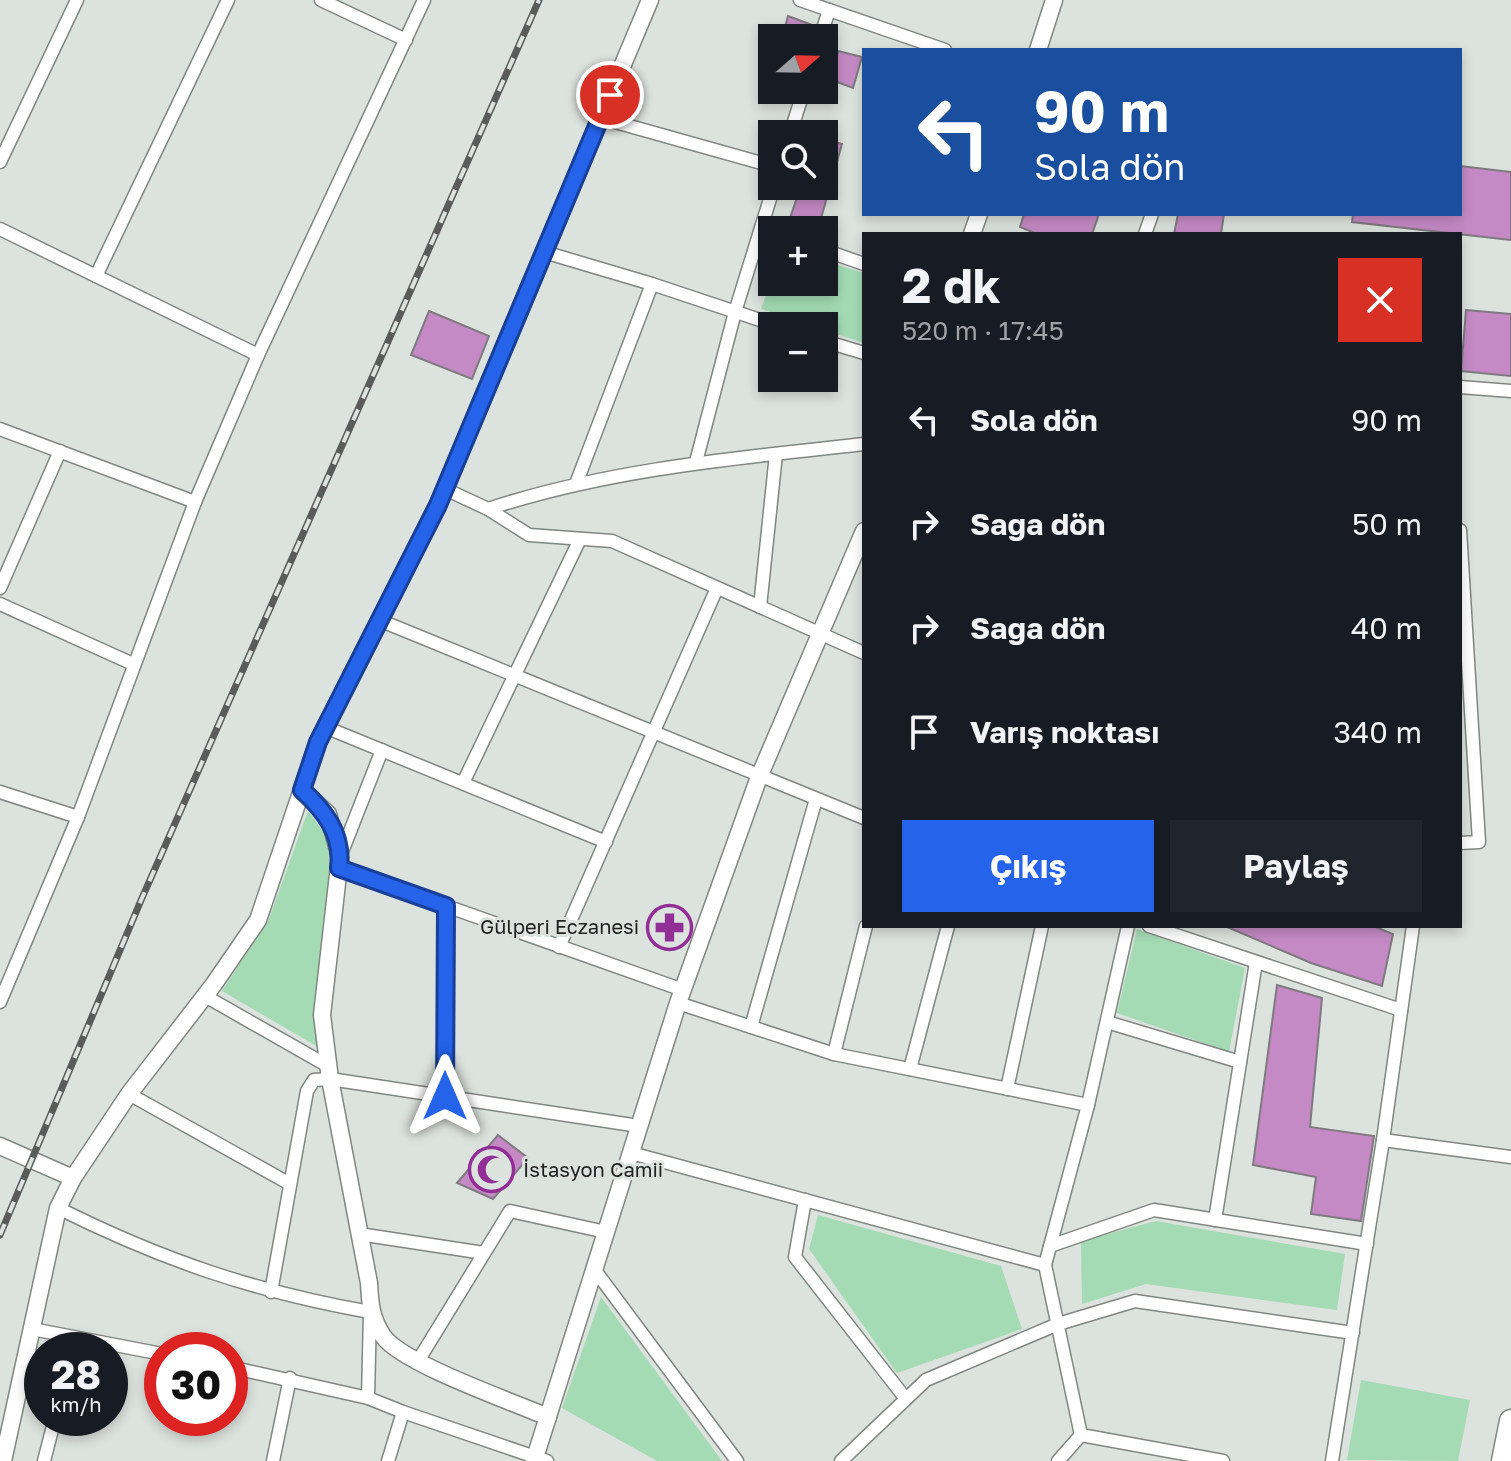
<!DOCTYPE html>
<html lang="tr">
<meta charset="utf-8">
<style>
body{margin:0;font-family:"Golos Text",sans-serif;background:#20242c;color:#f1f3f6;height:100vh;display:flex;flex-direction:column;font-size:30px;white-space:nowrap}
*{box-sizing:border-box;margin:0}
p{font-size:26px;color:#9ea1a6}
.icon{flex:none;width:44px;height:44px;fill:none;stroke:currentColor;stroke-width:2;stroke-linecap:round;stroke-linejoin:round}
.map{position:relative;flex:1;overflow:hidden}
.panel{position:absolute;left:862px;top:232px;width:600px;height:696px;display:flex;flex-direction:column;background:#171b24;border-radius:0px;box-shadow:0 4px 12px #0003}
.panel>*{flex:none}
.top-card{position:absolute;left:862px;top:48px;width:600px;height:168px;border-radius:0px;box-shadow:0 4px 12px #0003;background:#1a4fa0;color:#fff;overflow:hidden}
.needle{width:52px;rotate:70deg}
.fabs{position:absolute;left:758px;top:24px;display:grid;gap:16px}
.fabs a{display:grid;place-items:center;width:80px;height:80px;border-radius:0px;background:#171b24;box-shadow:0 4px 12px #0003;font-size:40px}
.speed{position:absolute;left:24px;top:1332px;display:flex;gap:16px;font-size:40px;font-weight:700;text-align:center}
.speed>*{display:grid;place-content:center;width:104px;height:104px;border-radius:50%;background:#171b24;box-shadow:0 4px 12px #0003;line-height:1}
.speed small{font-size:20px;font-weight:400}
.speed .limit{border:12px solid #d22;background:#fff;color:#111}
.pin{position:absolute;display:grid;place-items:center;width:68px;height:68px;color:#fff;margin:-34px;border:4px solid #fff;border-radius:50%;box-shadow:0 2px 8px #0007}
.me{position:absolute;width:88px;margin:-44px;rotate:0deg;stroke-linejoin:round;filter:drop-shadow(0 0 6px #0008)}
.turn{display:flex;align-items:center;gap:28px;height:168px;padding:0 40px;font-size:36px}
.turn .icon{width:104px;height:104px;stroke-width:2.5}
.turn b{display:block;font-size:56px;line-height:68px}
.round{display:grid;place-items:center;flex:none;width:84px;height:84px;border-radius:0px;background:#20242c}
.head{display:flex;align-items:center;justify-content:space-between;height:136px;padding:0 40px}
h1{font-size:48px;font-weight:700;line-height:60px}
.button{display:flex;gap:16px;margin-top:auto;padding:16px 40px}
.button a{flex:1;height:92px;border-radius:0px;background:#2563eb;color:#fff;font-size:32px;font-weight:700;line-height:92px;text-align:center}
.button a+a{background:#20242c;color:#f1f3f6}
ul{padding:0;list-style:none}
li{display:flex;align-items:center;gap:24px;height:104px;padding:0 40px}
li div{flex:1}
li b{display:block;font-size:30px}
li em{font-style:normal}
.map>svg:first-child{display:block}
.green{fill:#a4dbb5}
.building{fill:#c58ac5;stroke:#7f7a7f;stroke-width:2}
.lines{fill:none;stroke-linecap:round;stroke-linejoin:round}
.street-casing{stroke:#808681;stroke-width:15}
.secondary-casing{stroke:#808681;stroke-width:19}
.highway-casing{stroke:#808681;stroke-width:25}
.street{stroke:#fff;stroke-width:12}
.secondary{stroke:#fff;stroke-width:16}
.highway{stroke:#fff;stroke-width:22}
.rail-casing{stroke:#595c5a;stroke-width:7}
.rail{stroke:#dce2de;stroke-width:4;stroke-dasharray:12;stroke-linecap:butt}
.route-casing{stroke:#184099;stroke-width:20}
.route{stroke:#2563eb;stroke-width:14}
.labels{text-anchor:middle;stroke-width:6;stroke-linejoin:round;paint-order:stroke}
.poi-label{font-size:20px;fill:#202221;stroke:#dce2de;text-anchor:end}
</style>
<div class="map">
<svg width="1511" height="1461" viewBox="0 0 1511 1461">
<rect width="100%" height="100%" fill="#dce2de"/>
<g class="green">
<polygon points="824,261 864,273 864,343 824,330 824,326 813,326 761,309 772,278 772,282 824,282"/>
<polygon points="308,811 326,835 330,851 318,1047 222,991 269,919"/>
<polygon points="1137,929 1245,968 1229,1052 1117,1013"/>
<polygon points="818,1215 1001,1266 1022,1329 897,1373 809,1249"/>
<polygon points="1156,1221 1345,1254 1337,1310 1146,1284 1082,1304 1081,1241"/>
<polygon points="601,1297 722,1461 657,1461 562,1408"/>
<polygon points="1361,1380 1470,1400 1458,1461 1347,1460"/>
</g>
<g class="building">
<polygon points="788,16 812,25 809,38 782,38"/>
<polygon points="838,51 862,57 853,88 832,80"/>
<polygon points="824,139 842,144 818,229 790,218 801,186 824,186"/>
<polygon points="1460,166 1511,172 1511,240 1352,222 1353,214 1460,214"/>
<polygon points="1024,214 1099,214 1092,234 1037,234 1020,227"/>
<polygon points="1178,214 1224,214 1221,234 1174,234"/>
<polygon points="1466,310 1511,314 1511,376 1461,371"/>
<polygon points="429,311 489,336 472,379 411,355"/>
<polygon points="1225,926 1373,926 1393,934 1382,986 1311,963"/>
<polygon points="1277,985 1322,998 1310,1127 1374,1136 1361,1221 1311,1214 1316,1177 1253,1165"/>
<polygon points="498,1135 528,1158 493,1199 457,1183"/>
</g>
<g class="lines">
<defs>
<g id="street">
<polyline points="321,0 406,40"/>
<polyline points="800,0 945,50"/>
<polyline points="820,38 829,10"/>
<polyline points="601,118 772,166"/>
<polyline points="790,134 804,90"/>
<polyline points="0,162 77,0"/>
<polyline points="0,229 258,355"/>
<polyline points="1145,234 1152,214"/>
<polyline points="824,250 864,264"/>
<polyline points="544,252 652,284"/>
<polyline points="96,276 228,0"/>
<polyline points="824,341 864,353"/>
<polyline points="1460,387 1511,391"/>
<polyline points="0,429 195,502"/>
<polyline points="696,462 735,312 774,186"/>
<polyline points="576,484 652,284 778,326"/>
<polyline points="445,489 488,509 529,535 612,541 864,653"/>
<path d="M488 509C609 469 737 458 864 444"/>
<polyline points="1460,530 1479,842 1460,843"/>
<polyline points="0,588 60,451"/>
<polyline points="0,604 133,664"/>
<polyline points="760,607 776,454"/>
<polyline points="379,620 864,818"/>
<polyline points="325,727 606,842"/>
<polyline points="463,783 580,539"/>
<polyline points="0,792 78,817"/>
<polyline points="340,857 382,750"/>
<polyline points="339,868 683,990"/>
<polyline points="1149,926 1401,1010"/>
<polyline points="559,947 717,588"/>
<polyline points="205,996 328,1066"/>
<polyline points="0,1002 78,817 195,502 258,355 424,0"/>
<polyline points="678,1003 834,1054 1088,1105 1128,926"/>
<polyline points="1107,1022 1240,1062"/>
<polyline points="751,1027 816,799"/>
<polyline points="834,1054 866,926"/>
<polyline points="910,1069 948,926"/>
<polyline points="1007,1089 1042,926"/>
<polyline points="129,1094 290,1184"/>
<polyline points="445,1096 446,906"/>
<polyline points="1383,1140 1511,1157"/>
<polyline points="631,1153 1045,1265 1088,1105"/>
<polyline points="805,1200 795,1257 906,1399"/>
<path d="M58 1208C162 1260 256 1292 370 1312L368 1398 403 1412 388 1461"/>
<polyline points="1215,1220 1256,962"/>
<polyline points="359,1234 484,1253"/>
<polyline points="1050,1246 1154,1210 1367,1244"/>
<polyline points="1045,1265 1081,1435"/>
<polyline points="594,1269 737,1461"/>
<polyline points="271,1292 307,1091 314,1080 330,1079 639,1126"/>
<polyline points="32,1329 162,1354"/>
<polyline points="418,1361 510,1211 606,1232"/>
<polyline points="230,1367 368,1398"/>
<polyline points="403,1412 547,1461"/>
<polyline points="44,1461 55,1418"/>
<polyline points="273,1461 290,1378"/>
<polyline points="841,1461 926,1380 1058,1324 1135,1301 1353,1333"/>
<polyline points="1058,1461 1081,1435 1223,1461"/>
<polyline points="1332,1461 1383,1140 1413,926"/>
</g>
<g id="secondary">
<polyline points="1038,50 1054,0"/>
<polyline points="972,234 979,214"/>
<path d="M302 790 328 814 340 857 322 1015 330 1079 369 1283C370 1303 371 1318 383 1336 401 1363 513 1402 548 1417"/>
<polyline points="0,1146 73,1178"/>
<polyline points="3,1461 58,1208 73,1178 129,1094 214,984 258,920 318,742 438,505 650,0"/>
<polyline points="534,1461 678,1003 759,777 864,531"/>
</g>
<polyline id="highway" points="1503,1461 1511,1421"/>
</defs>
<use href="#street" class="street-casing"/>
<use href="#secondary" class="secondary-casing"/>
<use href="#highway" class="highway-casing"/>
<use href="#street" class="street"/>
<use href="#secondary" class="secondary"/>
<use href="#highway" class="highway"/>
<defs>
<polyline id="rail" points="0,1235 142,898 539,0"/>
</defs>
<use href="#rail" class="rail-casing"/>
<use href="#rail" class="rail"/>
</g>
<g class="lines">
<defs>
<path id="route" d="M445 1096 446 906 339 868C343 834 325 811 302 790L318 742 438 505 610 95"/>
</defs>
<use href="#route" class="route-casing"/>
<use href="#route" class="route"/>
</g>
<defs>
<symbol id="pharmacy-ring" viewBox="-11 -11 22 22"><circle r="9.5" fill="#dce2de" stroke="#922f96" stroke-width="1.5"/><path d="M-2-6h4v4h4v4h-4v4h-4v-4h-4v-4h4Z" fill="#922f96"/></symbol>
<symbol id="mosque-ring" viewBox="-11 -11 22 22"><circle r="9.5" fill="#dce2de" stroke="#922f96" stroke-width="1.5"/><path d="M3.5-4.9A6 6 0 1 0 3.5 4.9A5 5 0 1 1 3.5-4.9Z" fill="#922f96"/></symbol>
</defs>
<g fill-rule="evenodd">
<use href="#pharmacy-ring" x="644" y="902" width="51" height="51"/>
<use href="#mosque-ring" x="466" y="1144" width="51" height="51"/>
</g>
<g class="labels">
<g class="poi-label">
<text x="639" y="934">Gülperi Eczanesi</text>
<text x="523" y="1177" text-anchor="start">İstasyon Camii</text>
</g>
</g>
</svg>
<div class="fabs">
<a><svg class="needle" viewBox="-14 -14 28 28"><path d="M0-13l5 13h-10z" fill="#e53935"/><path d="M0 13l5-13h-10z" fill="#9ea1a6"/></svg></a>
<a><svg class="icon" aria-label="search" viewBox="0 0 24 24"><circle cx="10" cy="10" r="6"/><path d="M15 15l6 6"/></svg></a>
<a>+</a>
<a>−</a>
</div>
<div class="speed"><div>28<small>km/h</small></div><div class="limit">30</div></div>
<div class="pin" style="left:610px;top:95px;background:#d93025"><svg class="icon" aria-label="arrive" viewBox="0 0 24 24"><path d="M6 21V4h12l-3 4 3 4H6"/></svg></div>
<svg class="me" style="left:445px;top:1096px" viewBox="-20 -20 40 40"><path d="M0-17L14 15 0 8-14 15z" fill="#2563eb" stroke="#fff" stroke-width="4"/></svg>
<div class="top-card">
<div class="turn"><svg class="icon" aria-label="left" viewBox="0 0 24 24"><path d="M17 20v-9H6M10 6l-5 5 5 5"/></svg><div><b>90 m</b>Sola dön</div></div>
</div>
<section class="panel">
<div class="head"><div><h1>2 dk</h1><p>520 m · 17:45</p></div><a class="round" style="background:#d93025;color:#fff"><svg class="icon" aria-label="close" viewBox="0 0 24 24"><path d="M6 6l12 12M18 6L6 18"/></svg></a></div>
<ul>
<li><svg class="icon" aria-label="left" viewBox="0 0 24 24"><path d="M17 20v-9H6M10 6l-5 5 5 5"/></svg><div><b>Sola dön</b></div><em>90 m</em></li>
<li><svg class="icon" aria-label="right" viewBox="0 0 24 24"><path d="M7 20v-9h11M14 6l5 5-5 5"/></svg><div><b>Sağa dön</b></div><em>50 m</em></li>
<li><svg class="icon" aria-label="right" viewBox="0 0 24 24"><path d="M7 20v-9h11M14 6l5 5-5 5"/></svg><div><b>Sağa dön</b></div><em>40 m</em></li>
<li><svg class="icon" aria-label="arrive" viewBox="0 0 24 24"><path d="M6 21V4h12l-3 4 3 4H6"/></svg><div><b>Varış noktası</b></div><em>340 m</em></li>
</ul>
<div class="button"><a>Çıkış</a><a>Paylaş</a></div>
</section>
</div>
